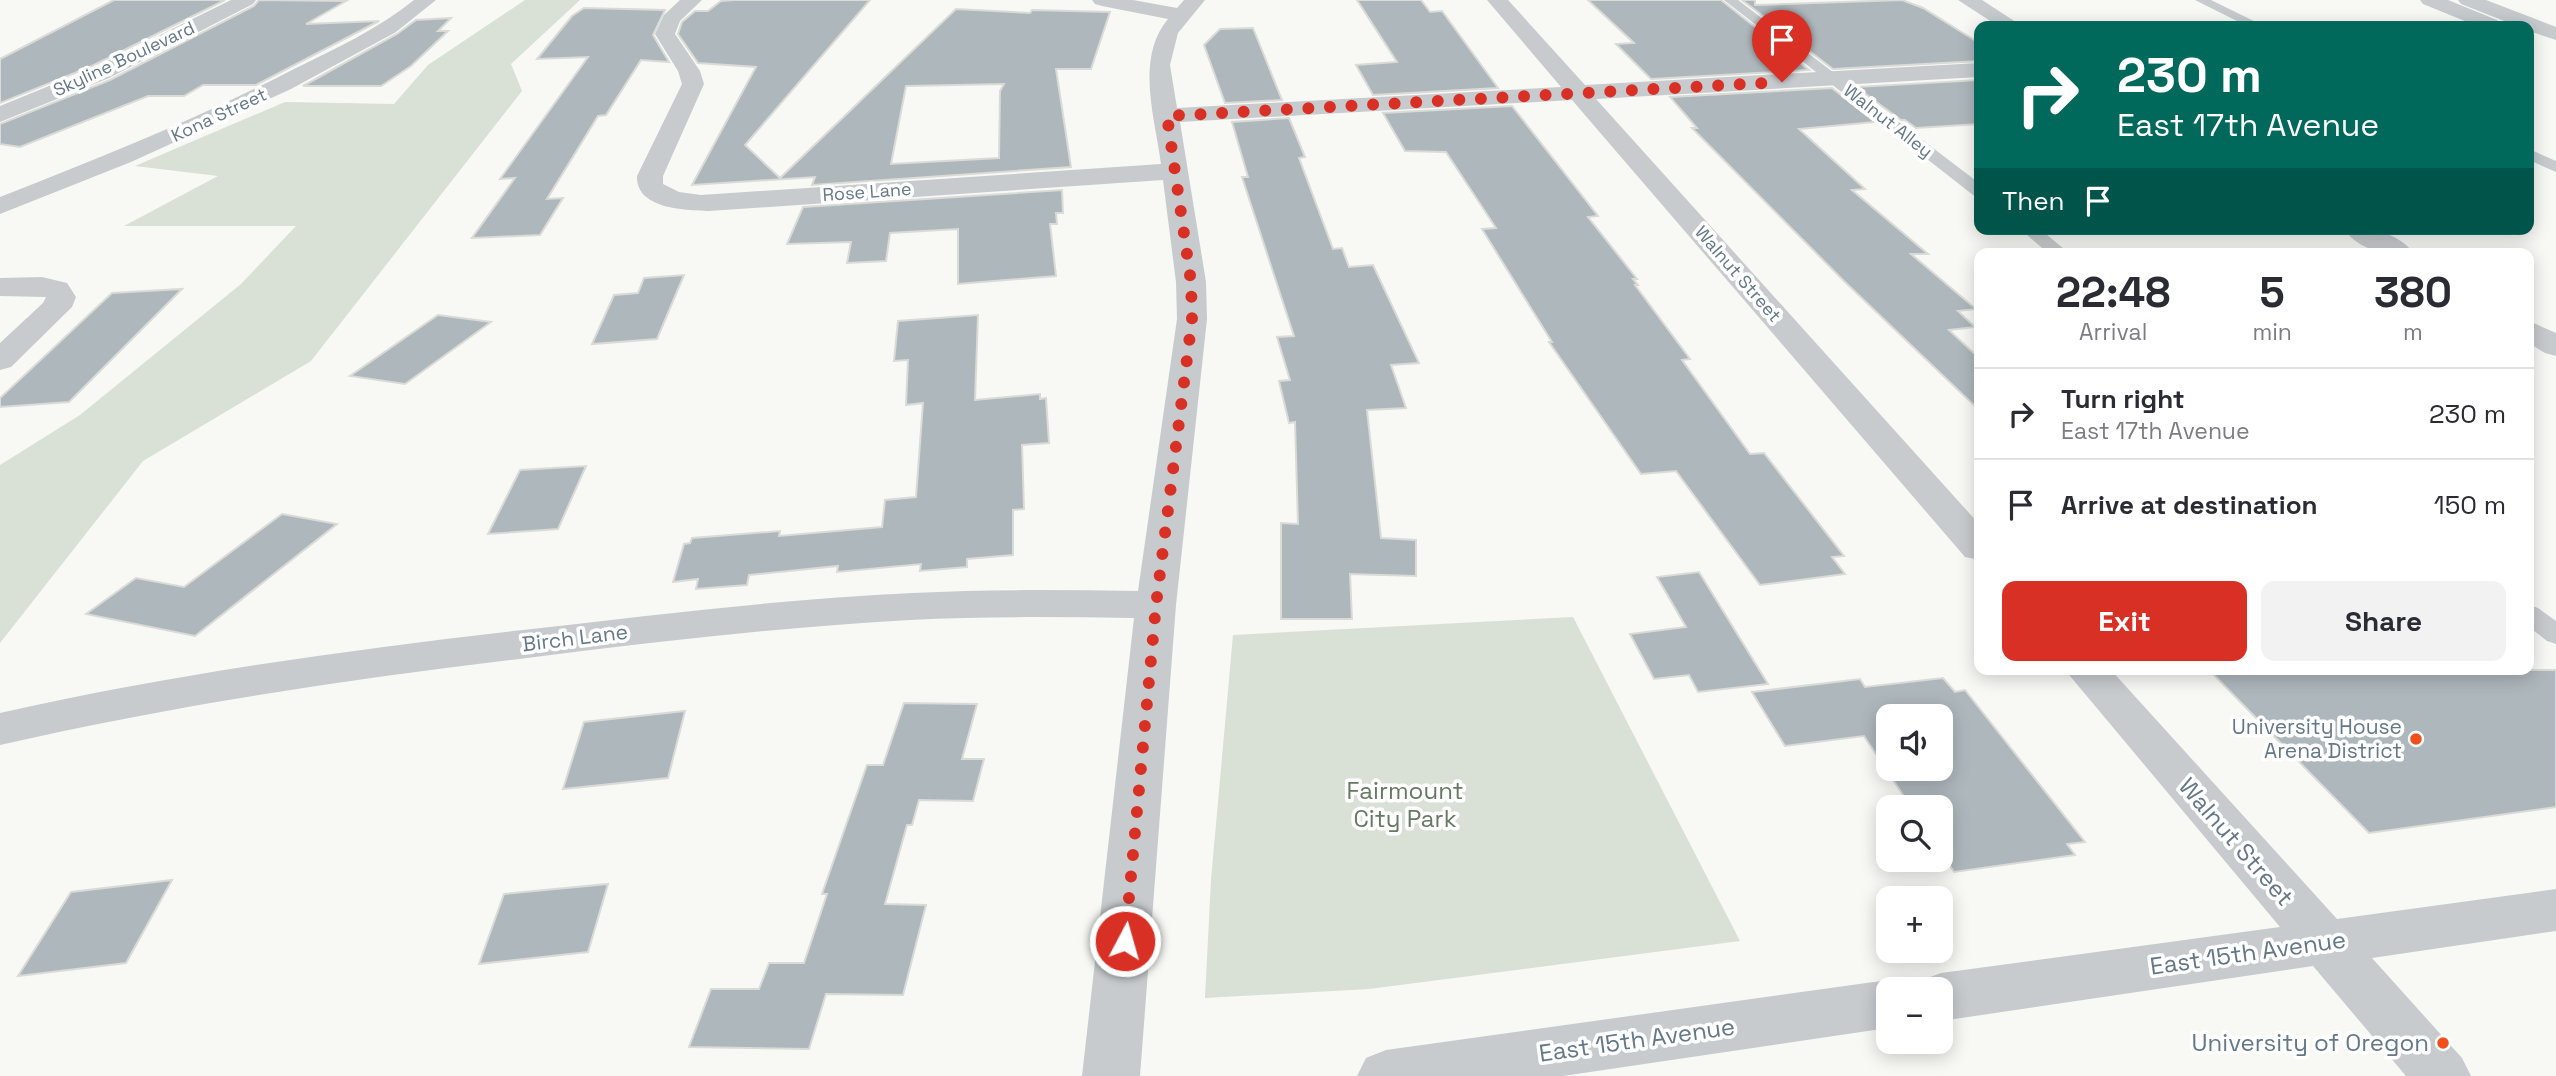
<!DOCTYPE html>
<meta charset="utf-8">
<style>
body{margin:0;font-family:"Space Grotesk",sans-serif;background:#f2f2f3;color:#2b2b33;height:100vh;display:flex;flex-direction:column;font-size:26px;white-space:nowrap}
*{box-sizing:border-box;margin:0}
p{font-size:23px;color:#7c7c81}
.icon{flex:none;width:38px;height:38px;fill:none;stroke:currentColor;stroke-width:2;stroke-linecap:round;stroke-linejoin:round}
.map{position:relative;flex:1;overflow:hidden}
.side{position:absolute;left:1974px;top:248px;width:560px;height:427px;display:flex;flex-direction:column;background:#fff;border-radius:14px;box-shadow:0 4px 18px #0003}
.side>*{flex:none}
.top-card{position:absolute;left:1974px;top:21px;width:560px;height:214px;border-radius:14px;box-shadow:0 4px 18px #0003;background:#00695c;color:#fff;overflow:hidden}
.controls{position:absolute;left:1876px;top:704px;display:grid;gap:14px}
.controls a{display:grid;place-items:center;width:77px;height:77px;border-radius:14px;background:#fff;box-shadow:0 4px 18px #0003;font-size:35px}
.pin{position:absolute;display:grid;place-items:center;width:60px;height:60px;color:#fff;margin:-72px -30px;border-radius:50% 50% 50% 0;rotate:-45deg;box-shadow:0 0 7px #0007}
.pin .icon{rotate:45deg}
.me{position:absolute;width:77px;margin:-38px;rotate:6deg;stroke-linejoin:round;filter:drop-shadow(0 0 5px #0008)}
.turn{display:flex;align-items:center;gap:24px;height:147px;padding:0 28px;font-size:32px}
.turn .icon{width:91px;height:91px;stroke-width:2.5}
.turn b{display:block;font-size:49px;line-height:60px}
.then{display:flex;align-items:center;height:66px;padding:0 28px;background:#0003;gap:14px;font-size:26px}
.eta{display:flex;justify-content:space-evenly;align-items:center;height:119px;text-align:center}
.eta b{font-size:42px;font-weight:700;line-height:49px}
.action{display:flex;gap:14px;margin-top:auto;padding:14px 28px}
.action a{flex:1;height:80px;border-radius:14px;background:#d93025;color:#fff;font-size:28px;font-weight:700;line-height:80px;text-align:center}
.action a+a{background:#f2f2f3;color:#2b2b33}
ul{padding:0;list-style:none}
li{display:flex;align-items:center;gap:21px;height:91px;padding:0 28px;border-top:2px solid #e1e1e2}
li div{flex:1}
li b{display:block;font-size:26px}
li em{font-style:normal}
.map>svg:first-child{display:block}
.green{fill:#d9e0d5}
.building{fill:#aeb7bc;stroke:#dadad7;stroke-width:2;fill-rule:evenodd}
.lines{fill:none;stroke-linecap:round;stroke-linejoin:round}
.service{fill:#c7cbce;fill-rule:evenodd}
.minor{fill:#c7cbce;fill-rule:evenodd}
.route{stroke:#d93025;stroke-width:12;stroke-dasharray:0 21.6}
.poi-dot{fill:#f24e1b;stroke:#fff;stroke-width:2.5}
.labels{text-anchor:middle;stroke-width:7;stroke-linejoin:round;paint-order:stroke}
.far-street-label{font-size:18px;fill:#647888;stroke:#fff}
.street-label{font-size:21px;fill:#647888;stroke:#fff}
.poi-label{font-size:21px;fill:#647888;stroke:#fff;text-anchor:end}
.near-park-label{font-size:24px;fill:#657a60;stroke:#fff}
.near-street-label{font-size:24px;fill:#647888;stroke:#fff}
.near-poi-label{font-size:24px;fill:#647888;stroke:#fff;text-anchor:end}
</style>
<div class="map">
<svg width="2556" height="1076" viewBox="0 0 2556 1076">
<rect width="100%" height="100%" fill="#f8f8f5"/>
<g class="green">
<polygon points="525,0 580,0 511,64 522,91 311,361 143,461 0,643 0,465 80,415 241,284 296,226 124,226 218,176 135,166 285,102 394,104 428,65"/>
<polygon points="1573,617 1740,941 1369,989 1205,998 1211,880 1233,635"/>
</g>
<g class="building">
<polygon points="114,0 225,0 92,66 0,103 0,59"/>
<polygon points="259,0 346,1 306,24 379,21 256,85 203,85 184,96 148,96 20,147 0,144 0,124 110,80 254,6"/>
<path d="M734 0H870L745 145 780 178 956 9 1030 13 1032 10 1110 12 1091 69H1056L1071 167 812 185 815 177 692 185 756 67 698 63 678 34 682 22 695 11H708L721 1ZM1004 84 1000 91 999 158 891 164 906 86Z"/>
<polygon points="1357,0 1421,0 1430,12 1442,11 1498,88 1373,95 1356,65 1397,62"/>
<polygon points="1588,0 1721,0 1809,70 1651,79 1616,44 1634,43"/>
<polygon points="1742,0 1755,0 1755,5 1902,0 1923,8 1979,43 1979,61 1833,69"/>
<polygon points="584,8 665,10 653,35 669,62 641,60 606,115 598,116 547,199 563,198 540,235 472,238 515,178 500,179 588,57 537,59 572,16"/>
<polygon points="451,18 438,31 448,31 411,66 381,86 303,86 397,34 416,20"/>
<polygon points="1253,28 1282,100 1225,103 1204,45 1220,29"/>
<polygon points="1979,80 1979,124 1916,128 1905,120 1901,120 1856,87"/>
<polygon points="1832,88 1875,122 1799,129 1865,189 1852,190 1928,254 1911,254 1976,309 1958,311 1975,327 1949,330 1979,358 1979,410 1844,281 1692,128 1697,128 1670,97"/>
<polygon points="1512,106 1598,216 1588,217 1637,279 1633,279 1638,285 1635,285 1690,359 1682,360 1750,454 1764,453 1844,556 1832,557 1845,574 1760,585 1676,471 1641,474 1549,342 1552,342 1482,229 1496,228 1446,152 1405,151 1383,113"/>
<polygon points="1289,118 1305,157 1299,158 1333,249 1342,248 1349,267 1373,265 1419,363 1391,365 1406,408 1367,410 1381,538 1416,540 1416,576 1350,574 1352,619 1281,619 1281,523 1298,524 1295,422 1289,423 1279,381 1290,380 1277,337 1294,336 1242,177 1248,177 1232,122"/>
<polygon points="1062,190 1063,213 1056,213 1057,224 1050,224 1056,276 958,284 958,229 890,233 886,261 847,263 851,242 787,244 803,207"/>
<polygon points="684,275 657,339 592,344 614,295 638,293 644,278"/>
<polygon points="182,289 69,402 0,407 0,398 112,293"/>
<polygon points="438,315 491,322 405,384 350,376"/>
<polygon points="978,315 975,400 1040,394 1040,399 1046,398 1049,443 1022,445 1024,509 1013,510 1013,555 967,559 967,567 920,571 921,564 837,572 838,566 749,575 747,585 696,589 698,579 673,582 684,544 690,543 692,538 780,531 779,536 882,527 885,500 916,497 923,403 906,405 908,360 894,361 898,321"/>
<polygon points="586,466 558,529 488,534 520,470"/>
<polygon points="282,514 337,524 195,636 86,614 136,578 184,587"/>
<polygon points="1699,572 1768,684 1698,692 1689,675 1654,679 1630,634 1686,627 1657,577"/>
<polygon points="2209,670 2556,670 2556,807 2369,833"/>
<path d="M1943 678 1955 692 1965 690 2085 842 2067 844 2075 855 1954 872 1941 852V807H1911L1864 736 1785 746 1752 692 1860 679 1865 687ZM1888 716H1941V768H1888Z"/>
<polygon points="904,703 977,704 962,759 984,759 973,801 919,800 912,825 907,825 885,904 926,905 903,995 826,994 809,1049 689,1047 711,989 759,989 769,963 804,963 827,894 822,894 867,765 883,765"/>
<polygon points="685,711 668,778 563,789 584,722"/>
<polygon points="172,880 126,963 18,976 71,892"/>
<polygon points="608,884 588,952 479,964 504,894"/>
</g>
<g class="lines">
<g class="service">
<polygon points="1724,0 1738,0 1979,183 1979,196 1973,195"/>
<polygon points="2195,0 2211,0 2264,26 2247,26"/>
<polygon points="2529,149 2556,161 2556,172 2529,160"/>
<polygon points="2020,229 2040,229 2070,254 2049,254"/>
<polygon points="2529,605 2538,608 2556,621 2556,644 2547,641 2529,627"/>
</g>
<g class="minor">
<polygon points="231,0 256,0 253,4 109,78 0,122 0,106 93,68"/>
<path d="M414 0H436L396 32 291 89 131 162 0 214V197C100 158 199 118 294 69 335 49 378 29 414 0Z"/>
<path d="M680 0H702L680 21 675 34 700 71 704 84 663 176V184L679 192 701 195 1161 164C1155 118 1135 58 1168 19L1102 6 1095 4 1092 0H1133L1177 8 1184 0H1205L1178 33 1170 65 1177 108 1561 87 1487 0H1508L1585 85 1979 63V77L1596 99 1979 524V560L1965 557 1572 100 1180 122 1206 282 1207 319 1176 605 1140 1076H1082L1134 618C1059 617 985 616 910 620 782 627 654 642 527 658 350 679 174 705 0 745V713C173 674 347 650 523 630 653 615 783 599 913 593 988 589 1063 590 1138 591L1177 319 1176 282 1163 180 709 211C684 210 636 209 637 176L682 84 678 71 655 34 664 15Z"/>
<polygon points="1958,0 1982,0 2022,26 1998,26"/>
<polygon points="2420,0 2448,0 2497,20 2500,24 2477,26 2423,4"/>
<polygon points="2458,0 2486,0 2556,27 2556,40 2529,31 2529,26 2517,26 2461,4"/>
<path d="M2344 229C2370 229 2398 231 2414 254 2388 254 2361 253 2344 229Z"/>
<polygon points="42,277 67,283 76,297 72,307 11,367 0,370 0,343 43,303 46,297 0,296 0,278"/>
<polygon points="2529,321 2556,333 2556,356 2545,353 2529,343"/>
<polygon points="2065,670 2111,670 2337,919 2556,889 2556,931 2372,958 2462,1058 2471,1076 2406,1076 2313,966 1941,1021 1941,989 1918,989 1922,980 1941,973 2280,927"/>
<polygon points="1888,980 1908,989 1888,989 1888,1028 1563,1076 1357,1076 1366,1058 1386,1050"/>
</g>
</g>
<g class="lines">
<polyline class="route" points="1125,941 1156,605 1192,319 1191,282 1167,116 1782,82"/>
</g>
<g class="poi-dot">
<circle cx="2416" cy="739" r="7"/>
<circle cx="2443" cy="1043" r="7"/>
</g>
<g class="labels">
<g class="far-street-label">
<text transform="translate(124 59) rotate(-25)" y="6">Skyline Boulevard</text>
<text transform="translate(219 115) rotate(-25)" y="6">Kona Street</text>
<text transform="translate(1888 121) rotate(38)" y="6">Walnut Alley</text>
<text transform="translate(867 192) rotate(-4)" y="6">Rose Lane</text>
<text transform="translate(1738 274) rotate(49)" y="6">Walnut Street</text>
</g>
<g class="street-label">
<text transform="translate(575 638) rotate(-7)" y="7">Birch Lane</text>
</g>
<g class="poi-label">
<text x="2402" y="734">University House<tspan x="2402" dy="24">Arena District</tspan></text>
</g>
<g class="near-park-label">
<text x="1405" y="799">Fairmount<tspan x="1405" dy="28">City Park</tspan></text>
</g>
<g class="near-street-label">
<text transform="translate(2236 842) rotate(49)" y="8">Walnut Street</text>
<text transform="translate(2248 953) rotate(-8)" y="8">East 15th Avenue</text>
<text transform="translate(1637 1040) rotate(-8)" y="8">East 15th Avenue</text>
</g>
<g class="near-poi-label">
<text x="2429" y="1051">University of Oregon</text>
</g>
</g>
</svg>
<div class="controls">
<a><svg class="icon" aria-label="sound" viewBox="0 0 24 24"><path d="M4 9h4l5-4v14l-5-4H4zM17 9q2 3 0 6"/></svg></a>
<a><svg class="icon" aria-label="search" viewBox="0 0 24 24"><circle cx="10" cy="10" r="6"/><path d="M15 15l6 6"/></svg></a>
<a>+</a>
<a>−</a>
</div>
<div class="pin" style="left:1782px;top:82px;background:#d93025"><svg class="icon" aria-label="arrive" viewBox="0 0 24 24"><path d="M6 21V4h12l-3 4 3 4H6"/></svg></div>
<svg class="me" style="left:1125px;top:941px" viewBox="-20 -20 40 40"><circle r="17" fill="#d93025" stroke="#fff" stroke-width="3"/><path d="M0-11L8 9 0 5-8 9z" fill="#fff"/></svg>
<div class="top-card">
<div class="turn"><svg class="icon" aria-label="right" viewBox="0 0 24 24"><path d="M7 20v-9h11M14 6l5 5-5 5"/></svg><div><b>230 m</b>East 17th Avenue</div></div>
<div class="then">Then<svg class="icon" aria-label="arrive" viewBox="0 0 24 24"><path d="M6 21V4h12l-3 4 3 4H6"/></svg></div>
</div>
<section class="side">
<div class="eta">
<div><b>22:48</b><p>Arrival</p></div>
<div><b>5</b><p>min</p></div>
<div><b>380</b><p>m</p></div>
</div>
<ul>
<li><svg class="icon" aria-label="right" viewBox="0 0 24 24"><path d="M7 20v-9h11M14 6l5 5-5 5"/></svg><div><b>Turn right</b><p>East 17th Avenue</p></div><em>230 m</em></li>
<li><svg class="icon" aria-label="arrive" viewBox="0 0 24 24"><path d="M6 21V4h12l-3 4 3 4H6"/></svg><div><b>Arrive at destination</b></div><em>150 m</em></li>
</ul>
<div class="action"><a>Exit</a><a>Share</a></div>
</section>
</div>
